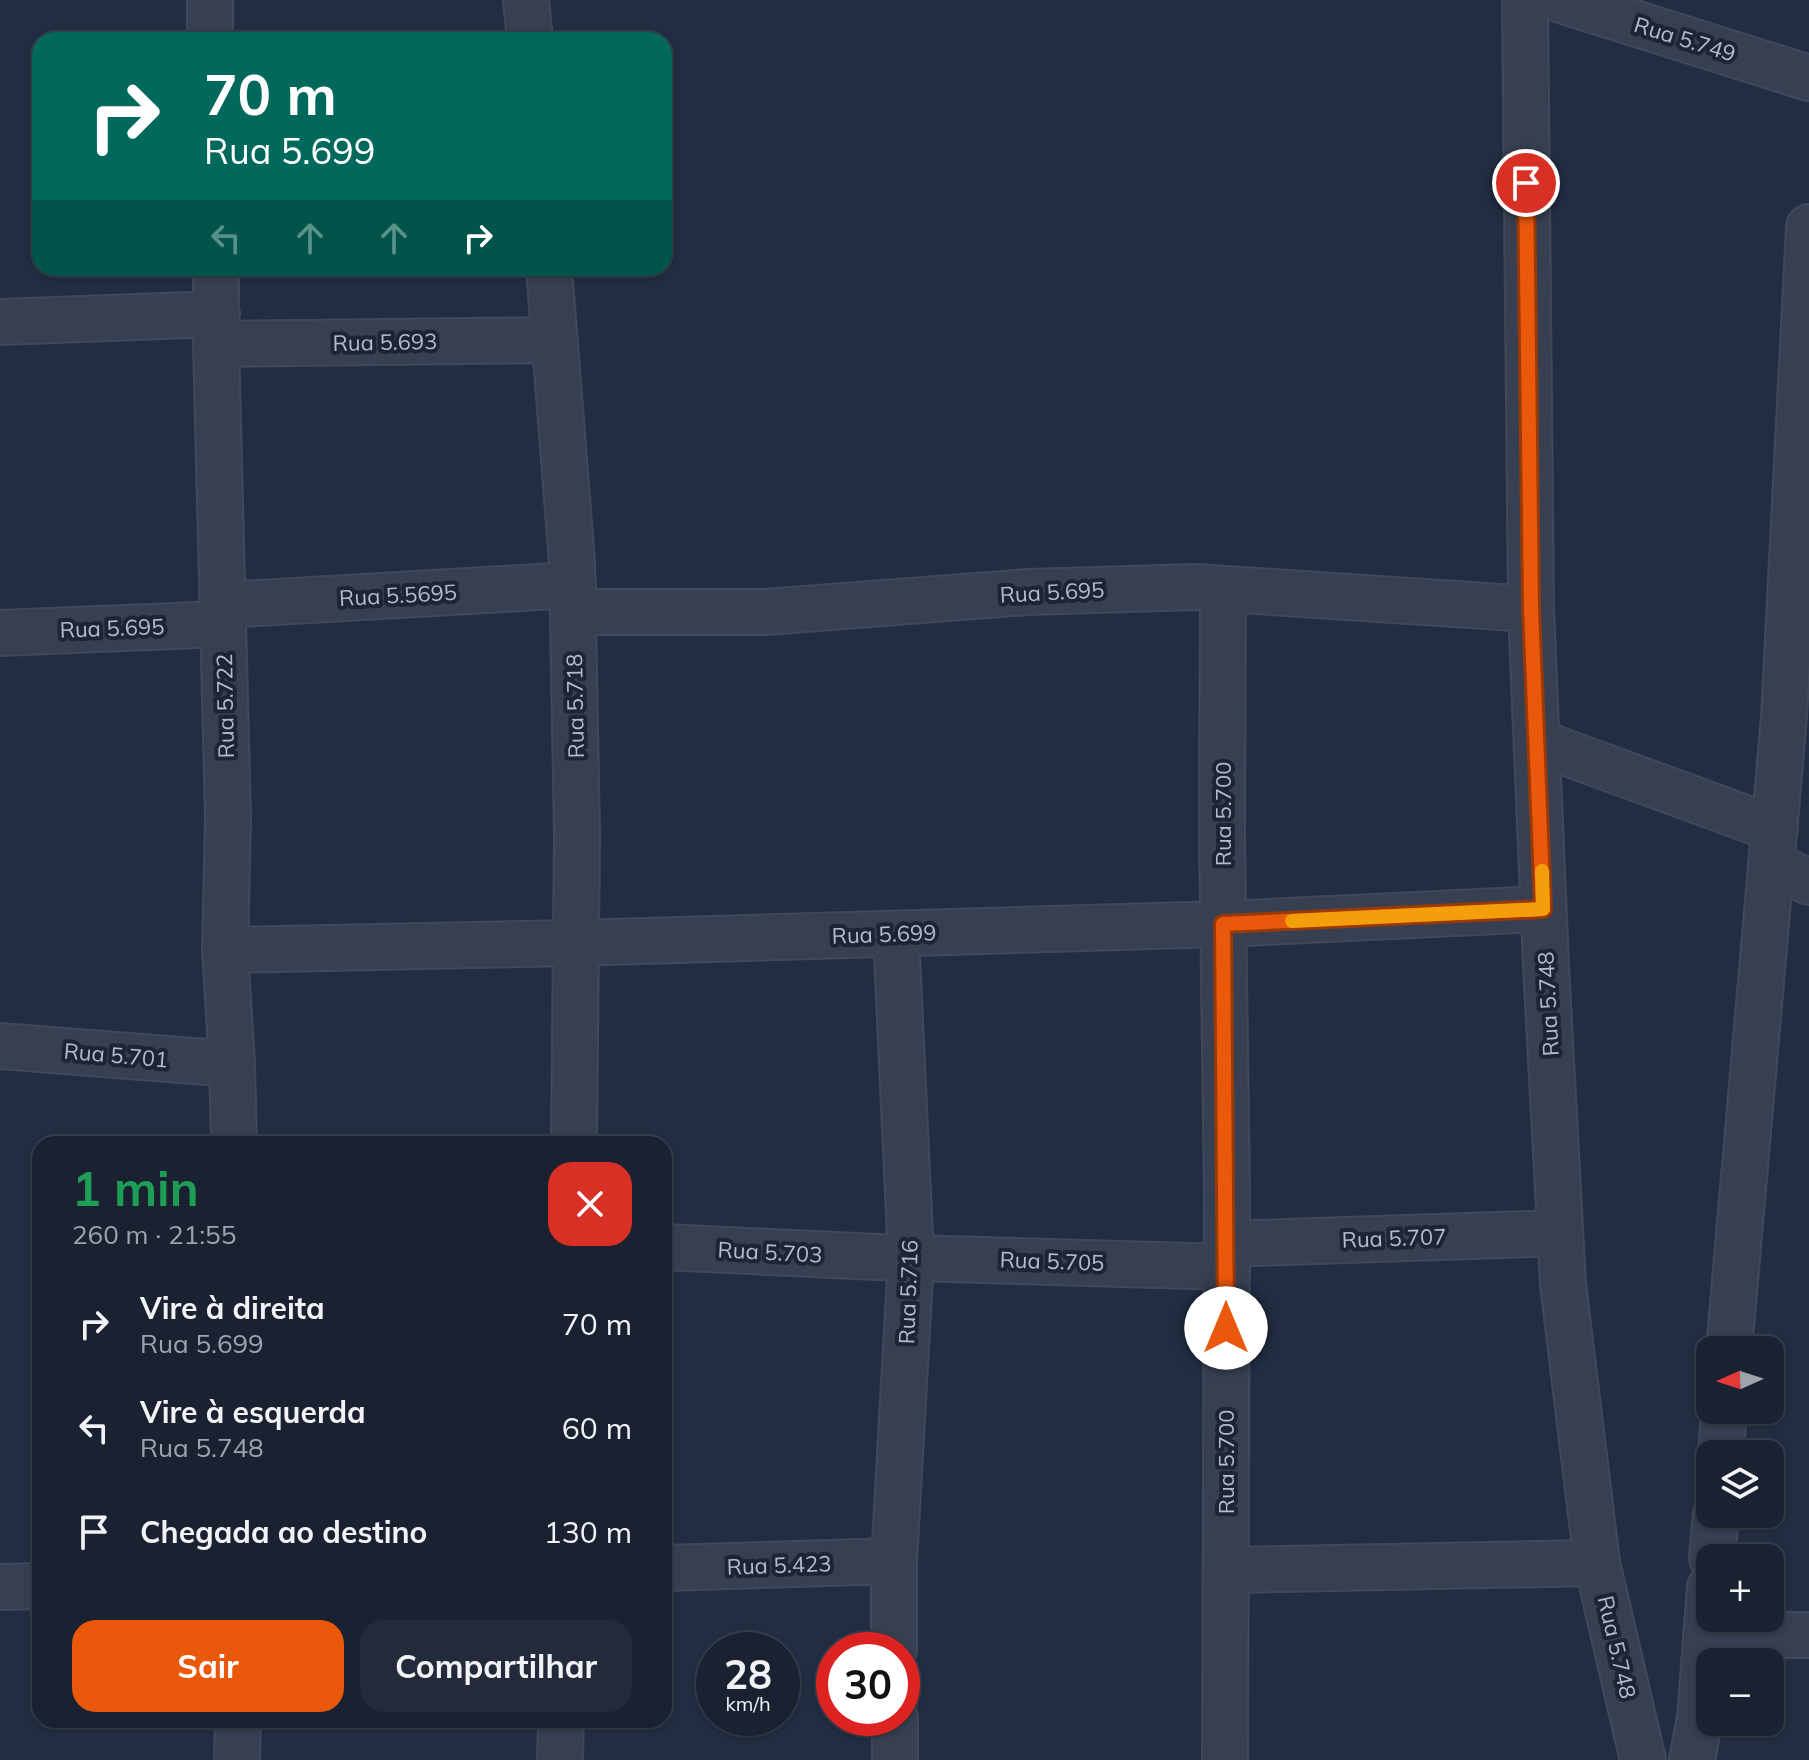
<!DOCTYPE html>
<html lang="pt">
<meta charset="utf-8">
<style>
body{margin:0;font-family:Mulish,sans-serif;background:#232a3a;color:#f1f3f6;height:100vh;display:flex;flex-direction:column;font-size:30px;white-space:nowrap}
*{box-sizing:border-box;margin:0}
p{font-size:26px;color:#9fa4ac}
.icon{flex:none;width:44px;height:44px;fill:none;stroke:currentColor;stroke-width:2;stroke-linecap:round;stroke-linejoin:round}
.map{position:relative;flex:1;overflow:hidden}
.details{position:absolute;left:32px;top:1136px;width:640px;height:592px;display:flex;flex-direction:column;background:#1a2232;border-radius:24px;box-shadow:0 2px 6px #0004,0 0 0 2px #383f4d}
.details>*{flex:none}
.top-card{position:absolute;left:32px;top:32px;width:640px;height:244px;border-radius:24px;box-shadow:0 2px 6px #0004,0 0 0 2px #383f4d;background:#00695c;color:#fff;overflow:hidden}
.needle{width:52px;rotate:267deg}
.fabs{position:absolute;left:1696px;top:1336px;display:grid;gap:16px}
.fabs a{display:grid;place-items:center;width:88px;height:88px;border-radius:16px;background:#1a2232;box-shadow:0 2px 6px #0004,0 0 0 2px #383f4d;font-size:40px}
.speed{position:absolute;left:696px;top:1632px;display:flex;gap:16px;font-size:40px;font-weight:700;text-align:center}
.speed>*{display:grid;place-content:center;width:104px;height:104px;border-radius:50%;background:#1a2232;box-shadow:0 2px 6px #0004,0 0 0 2px #383f4d;line-height:1}
.speed small{font-size:20px;font-weight:400}
.speed .limit{border:12px solid #d22;background:#fff;color:#111}
.pin{position:absolute;display:grid;place-items:center;width:68px;height:68px;color:#fff;margin:-34px;border:4px solid #fff;border-radius:50%;box-shadow:0 2px 8px #0007}
.me{position:absolute;width:88px;margin:-44px;rotate:0deg;stroke-linejoin:round;filter:drop-shadow(0 0 6px #0008)}
.turn{display:flex;align-items:center;gap:28px;height:168px;padding:0 40px;font-size:36px}
.turn .icon{width:104px;height:104px;stroke-width:2.5}
.turn b{display:block;font-size:56px;line-height:68px}
.lanes{display:flex;align-items:center;height:76px;padding:0 40px;background:#0003;justify-content:center;gap:40px;direction:ltr}
.lanes .off{opacity:.35}
.round{display:grid;place-items:center;flex:none;width:84px;height:84px;border-radius:24px;background:#232a3a}
.overview{display:flex;align-items:center;justify-content:space-between;height:136px;padding:0 40px}
h1{font-size:48px;font-weight:700;line-height:60px;color:#1e9e55}
.button{display:flex;gap:16px;margin-top:auto;padding:16px 40px}
.button a{flex:1;height:92px;border-radius:24px;background:#ea580c;color:#fff;font-size:32px;font-weight:700;line-height:92px;text-align:center}
.button a+a{background:#232a3a;color:#f1f3f6}
ul{padding:0;list-style:none}
li{display:flex;align-items:center;gap:24px;height:104px;padding:0 40px}
li div{flex:1}
li b{display:block;font-size:30px}
li em{font-style:normal}
.map>svg:first-child{display:block}
.lines{fill:none;stroke-linecap:round;stroke-linejoin:round}
.street-casing{stroke:#40495b;stroke-width:48}
.street{stroke:#374052;stroke-width:44}
.route-casing{stroke:#983908;stroke-width:20}
.route{stroke:#ea580c;stroke-width:14}
.slow{stroke:#f59e0b;stroke-width:14}
.labels{text-anchor:middle;stroke-width:8;stroke-linejoin:round;paint-order:stroke}
.street-label{font-size:22px;fill:#b3bbcc;stroke:#1c2537}
</style>
<div class="map">
<svg width="1809" height="1760" viewBox="0 0 1809 1760">
<rect width="100%" height="100%" fill="#222d42"/>
<g class="lines">
<defs>
<g id="street">
<polyline points="210,0 210,40"/>
<polyline points="526,0 530,40"/>
<polyline points="1525,0 1531,609 1546,966 1563,1284 1597,1563 1643,1760"/>
<polyline points="1561,0 1809,78"/>
<polyline points="216,268 216,344 228,818 225,950 232,1064 234,1144"/>
<polyline points="549,268 572,562 577,835 574,1144"/>
<polyline points="0,322 217,314"/>
<polyline points="216,344 555,340"/>
<polyline points="1223,589 1222,834 1227,1195 1225,1760"/>
<polyline points="223,605 573,585"/>
<polyline points="573,612 766,612 1028,592 1196,587 1531,609"/>
<polyline points="0,633 223,624"/>
<polyline points="1537,742 1775,829"/>
<polyline points="1771,864 1809,882"/>
<polyline points="225,950 576,943 1223,924 1543,909"/>
<polyline points="0,1046 232,1064"/>
<polyline points="1227,1244 1560,1233"/>
<polyline points="664,1247 877,1257 1227,1267"/>
<polyline points="1729,1350 1784,717 1809,227"/>
<polyline points="1721,1454 1724,1410"/>
<polyline points="1712,1558 1716,1514"/>
<polyline points="664,1568 894,1561"/>
<polyline points="1226,1570 1597,1563"/>
<polyline points="0,1587 40,1586"/>
<polyline points="1706,1635 1809,1635"/>
<polyline points="894,1650 894,1561 911,1258 896,934"/>
<polyline points="895,1718 895,1760"/>
<polyline points="237,1760 238,1720"/>
<polyline points="560,1760 561,1720"/>
<polyline points="1692,1760 1700,1718 1710,1587"/>
</g>
</defs>
<use href="#street" class="street-casing"/>
<use href="#street" class="street"/>
</g>
<g class="lines">
<defs>
<polyline id="route" points="1226,1328 1223,924 1543,909 1531,609 1526,183"/>
</defs>
<use href="#route" class="route-casing"/>
<use href="#route" class="route"/>
<polyline class="slow" points="1292,921 1543,909 1542,871"/>
</g>
<g class="labels">
<g class="street-label">
<text transform="translate(1685 39) rotate(17)" y="8">Rua 5.749</text>
<text transform="translate(385 342) rotate(-1)" y="8">Rua 5.693</text>
<text transform="translate(1052 592) rotate(-3)" y="8">Rua 5.695</text>
<text transform="translate(398 595) rotate(-3)" y="8">Rua 5.5695</text>
<text transform="translate(112 628) rotate(-2)" y="8">Rua 5.695</text>
<text transform="translate(225 706) rotate(-91)" y="8">Rua 5.722</text>
<text transform="translate(575 706) rotate(-91)" y="8">Rua 5.718</text>
<text transform="translate(1223 814) rotate(-90)" y="8">Rua 5.700</text>
<text transform="translate(884 934) rotate(-2)" y="8">Rua 5.699</text>
<text transform="translate(1548 1004) rotate(-93)" y="8">Rua 5.748</text>
<text transform="translate(116 1055) rotate(5)" y="8">Rua 5.701</text>
<text transform="translate(1394 1238) rotate(-2)" y="8">Rua 5.707</text>
<text transform="translate(770 1252) rotate(3)" y="8">Rua 5.703</text>
<text transform="translate(1052 1261) rotate(2)" y="8">Rua 5.705</text>
<text transform="translate(908 1292) rotate(-88)" y="8">Rua 5.716</text>
<text transform="translate(1226 1462) rotate(-90)" y="8">Rua 5.700</text>
<text transform="translate(779 1565) rotate(-2)" y="8">Rua 5.423</text>
<text transform="translate(1617 1647) rotate(77)" y="8">Rua 5.748</text>
</g>
</g>
</svg>
<div class="fabs">
<a><svg class="needle" viewBox="-14 -14 28 28"><path d="M0-13l5 13h-10z" fill="#e53935"/><path d="M0 13l5-13h-10z" fill="#9fa4ac"/></svg></a>
<a><svg class="icon" aria-label="layers" viewBox="0 0 24 24"><path d="M12 4l9 5-9 5-9-5zM3 14l9 5 9-5"/></svg></a>
<a>+</a>
<a>−</a>
</div>
<div class="speed"><div>28<small>km/h</small></div><div class="limit">30</div></div>
<div class="pin" style="left:1526px;top:183px;background:#d93025"><svg class="icon" aria-label="arrive" viewBox="0 0 24 24"><path d="M6 21V4h12l-3 4 3 4H6"/></svg></div>
<svg class="me" style="left:1226px;top:1328px" viewBox="-20 -20 40 40"><circle r="19" fill="#fff"/><path d="M0-13L10 11 0 6-10 11z" fill="#ea580c"/></svg>
<div class="top-card">
<div class="turn"><svg class="icon" aria-label="right" viewBox="0 0 24 24"><path d="M7 20v-9h11M14 6l5 5-5 5"/></svg><div><b>70 m</b>Rua 5.699</div></div>
<div class="lanes"><svg class="icon off" aria-label="left" viewBox="0 0 24 24"><path d="M17 20v-9H6M10 6l-5 5 5 5"/></svg><svg class="icon off" aria-label="ahead" viewBox="0 0 24 24"><path d="M12 20V5M6 11l6-6 6 6"/></svg><svg class="icon off" aria-label="ahead" viewBox="0 0 24 24"><path d="M12 20V5M6 11l6-6 6 6"/></svg><svg class="icon" aria-label="right" viewBox="0 0 24 24"><path d="M7 20v-9h11M14 6l5 5-5 5"/></svg></div>
</div>
<section class="details">
<div class="overview"><div><h1>1 min</h1><p>260 m · 21:55</p></div><a class="round" style="background:#d93025;color:#fff"><svg class="icon" aria-label="close" viewBox="0 0 24 24"><path d="M6 6l12 12M18 6L6 18"/></svg></a></div>
<ul>
<li><svg class="icon" aria-label="right" viewBox="0 0 24 24"><path d="M7 20v-9h11M14 6l5 5-5 5"/></svg><div><b>Vire à direita</b><p>Rua 5.699</p></div><em>70 m</em></li>
<li><svg class="icon" aria-label="left" viewBox="0 0 24 24"><path d="M17 20v-9H6M10 6l-5 5 5 5"/></svg><div><b>Vire à esquerda</b><p>Rua 5.748</p></div><em>60 m</em></li>
<li><svg class="icon" aria-label="arrive" viewBox="0 0 24 24"><path d="M6 21V4h12l-3 4 3 4H6"/></svg><div><b>Chegada ao destino</b></div><em>130 m</em></li>
</ul>
<div class="button"><a>Sair</a><a>Compartilhar</a></div>
</section>
</div>
